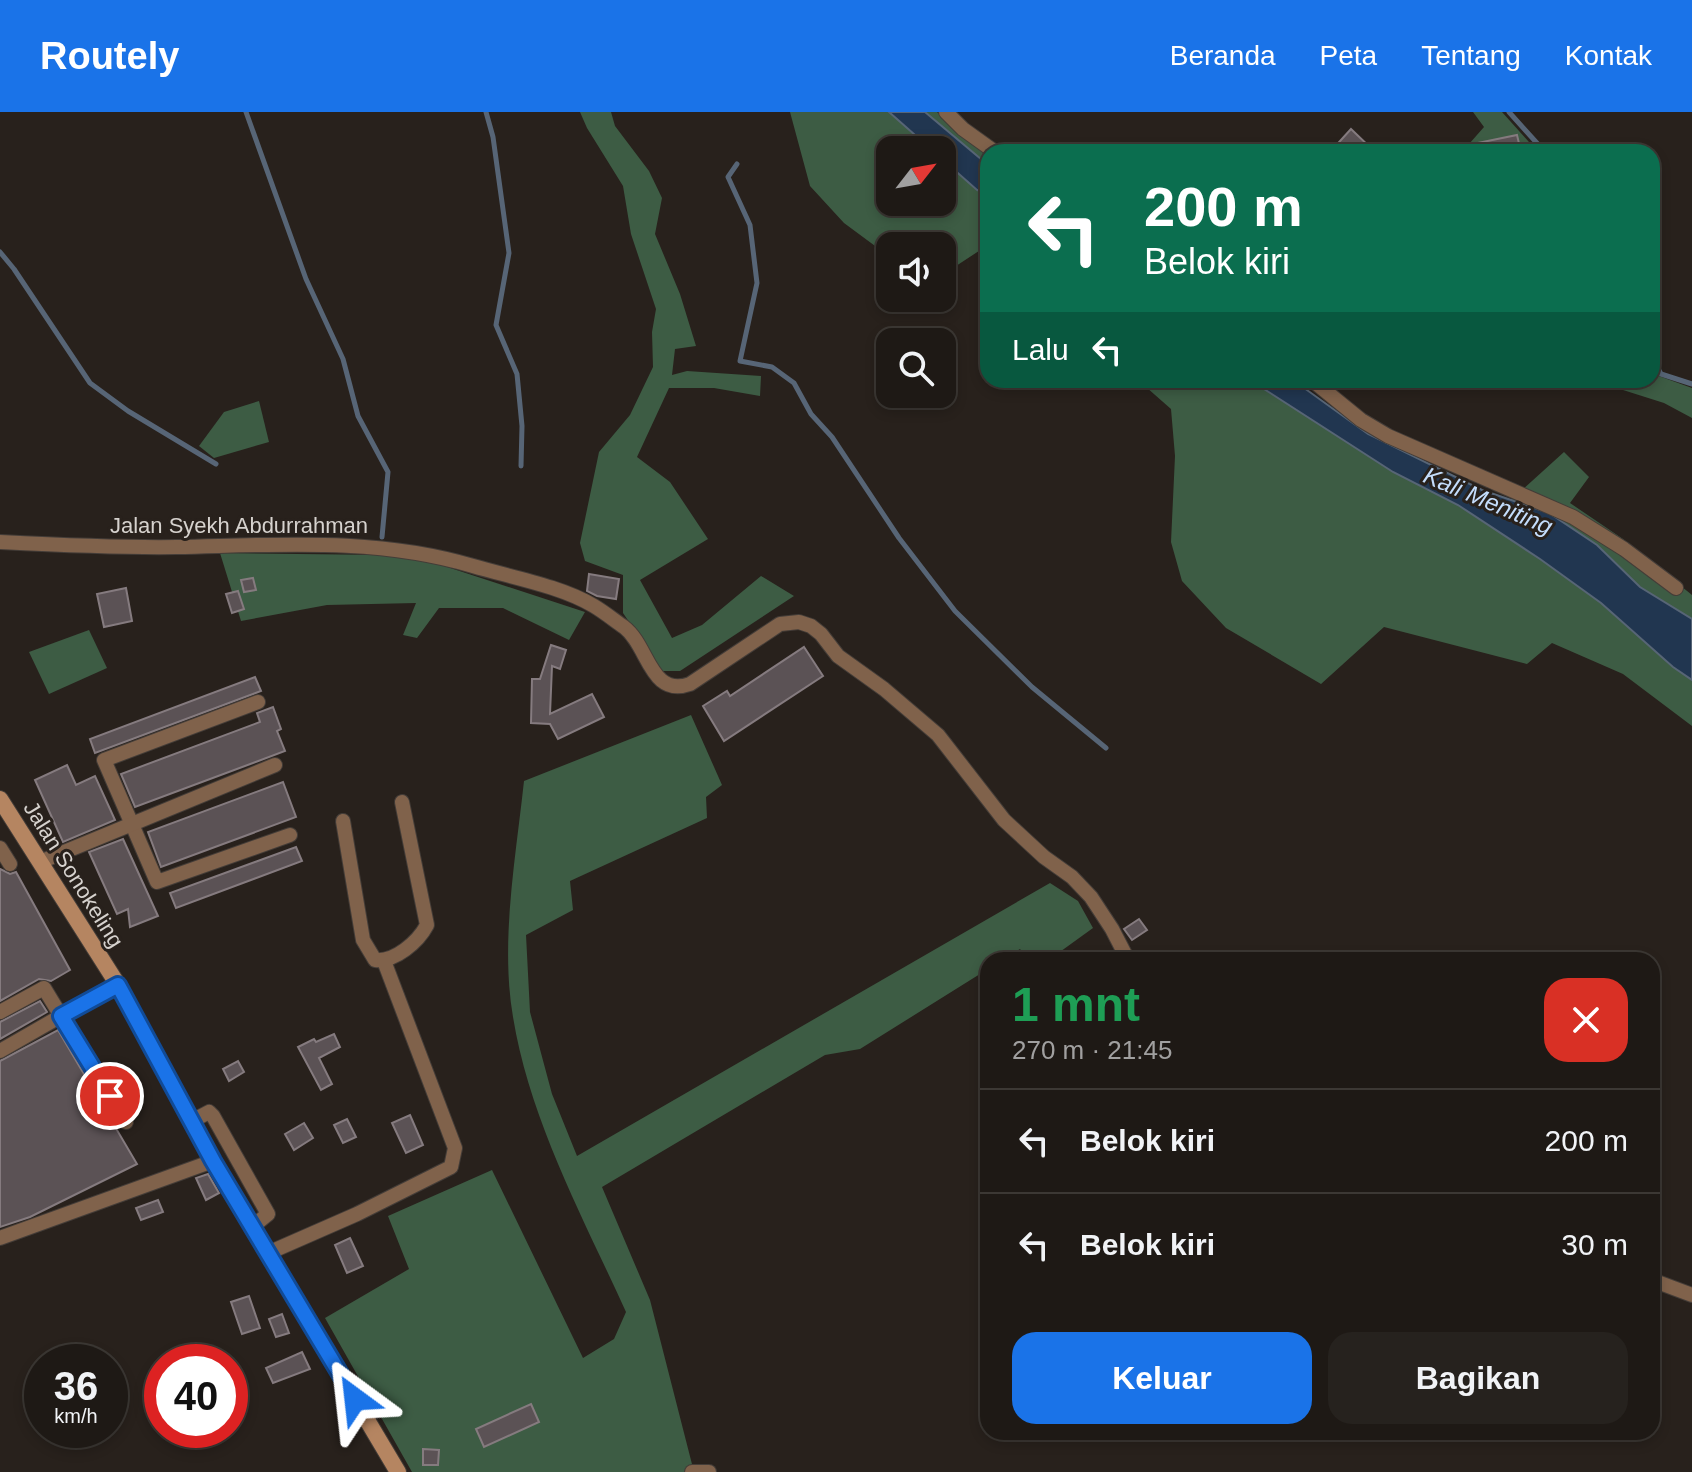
<!DOCTYPE html>
<html lang="id">
<meta charset="utf-8">
<style>
body{margin:0;font-family:Helvetica,sans-serif;background:#26221e;color:#f1f3f6;height:100vh;display:flex;flex-direction:column;font-size:30px;white-space:nowrap}
*{box-sizing:border-box;margin:0}
p{font-size:26px;color:#a1a0a0}
.icon{flex:none;width:44px;height:44px;fill:none;stroke:currentColor;stroke-width:2;stroke-linecap:round;stroke-linejoin:round}
.map{position:relative;flex:1;overflow:hidden}
.side{position:absolute;left:980px;top:840px;width:680px;height:488px;display:flex;flex-direction:column;background:#1e1915;border-radius:24px;box-shadow:0 4px 12px #0003,0 0 0 2px #3c3834}
.side>*{flex:none}
.guide{position:absolute;left:980px;top:32px;width:680px;height:244px;border-radius:24px;box-shadow:0 4px 12px #0003,0 0 0 2px #3c3834;background:#0b6e4f;color:#fff;overflow:hidden}
.needle{width:52px;rotate:59deg}
.buttons{position:absolute;left:876px;top:24px;display:grid;gap:16px}
.buttons a{display:grid;place-items:center;width:80px;height:80px;border-radius:16px;background:#1e1915;box-shadow:0 4px 12px #0003,0 0 0 2px #3c3834;font-size:40px}
.speed{position:absolute;left:24px;top:1232px;display:flex;gap:16px;font-size:40px;font-weight:700;text-align:center}
.speed>*{display:grid;place-content:center;width:104px;height:104px;border-radius:50%;background:#1e1915;box-shadow:0 4px 12px #0003,0 0 0 2px #3c3834;line-height:1}
.speed small{font-size:20px;font-weight:400}
.speed .limit{border:12px solid #d22;background:#fff;color:#111}
.pin{position:absolute;display:grid;place-items:center;width:68px;height:68px;color:#fff;margin:-34px;border:4px solid #fff;border-radius:50%;box-shadow:0 2px 8px #0007}
.me{position:absolute;width:88px;margin:-44px;rotate:330deg;stroke-linejoin:round;filter:drop-shadow(0 0 6px #0008)}
.turn{display:flex;align-items:center;gap:28px;height:168px;padding:0 32px;font-size:36px}
.turn .icon{width:104px;height:104px;stroke-width:2.5}
.turn b{display:block;font-size:56px;line-height:68px}
.then{display:flex;align-items:center;height:76px;padding:0 32px;background:#0003;gap:16px;font-size:30px}
.round{display:grid;place-items:center;flex:none;width:84px;height:84px;border-radius:24px;background:#26221e}
.headline{display:flex;align-items:center;justify-content:space-between;height:136px;padding:0 32px}
h1{font-size:48px;font-weight:600;line-height:60px;color:#1e9e55}
.button{display:flex;gap:16px;margin-top:auto;padding:16px 32px}
.button a{flex:1;height:92px;border-radius:24px;background:#1a73e8;color:#fff;font-size:32px;font-weight:600;line-height:92px;text-align:center}
.button a+a{background:#26221e;color:#f1f3f6}
ul{padding:0;list-style:none}
li{display:flex;align-items:center;gap:24px;height:104px;padding:0 32px;border-top:2px solid #3c3834}
li div{flex:1}
li b{display:block;font-size:30px}
li em{font-style:normal}
header{display:flex;align-items:center;gap:48px;box-sizing:border-box;height:112px;padding:0 40px;background:#1a73e8;color:#fff}
header strong{font-size:38px}
nav{display:flex;gap:44px;margin-inline-start:auto;font-size:28px}
.map>svg:first-child{display:block}
.forest{fill:#3d5c44}
.water{fill:#213650;stroke:#576576;stroke-width:2}
.lines{fill:none;stroke-linecap:round;stroke-linejoin:round}
.stream{stroke:#576576;stroke-width:5}
.building{fill:#5b5255;stroke:#857b7f;stroke-width:2}
.street-casing{stroke:#443d38;stroke-width:16}
.secondary-casing{stroke:#443d38;stroke-width:18}
.street{stroke:#80624b;stroke-width:14}
.secondary{stroke:#b58561;stroke-width:16}
.route-casing{stroke:#114b97;stroke-width:20}
.route{stroke:#1a73e8;stroke-width:14}
.labels{text-anchor:middle;stroke-width:6;stroke-linejoin:round;paint-order:stroke}
.street-label{font-size:22px;fill:#d6d2ce;stroke:#28211c}
.water-label{font-size:24px;font-style:italic;fill:#c4ddfc;stroke:#28211c}
</style>
<header>
<strong>Routely</strong>
<nav><a>Beranda</a><a>Peta</a><a>Tentang</a><a>Kontak</a></nav>
</header>
<div class="map">
<svg width="1692" height="1360" viewBox="0 0 1692 1360">
<rect width="100%" height="100%" fill="#28211c"/>
<g class="forest">
<polygon points="580,0 611,0 615,14 649,59 662,86 655,122 680,182 696,234 675,237 672,263 687,259 761,264 760,284 714,276 669,276 637,345 670,370 708,427 640,468 672,526 702,513 761,464 794,484 680,559 662,559 623,501 623,463 585,449 580,431 599,340 630,303 653,255 652,220 656,197 631,122 623,74 587,16"/>
<polygon points="790,0 889,0 932,38 890,38 890,90 942,90 942,47 977,78 988,83 988,133 956,154 942,156 942,134 890,134 890,145 844,111 810,74"/>
<polygon points="925,0 937,0 960,21 988,42 988,53"/>
<polygon points="1473,0 1502,0 1538,40 1462,40 1484,15"/>
<polygon points="1652,256 1656,263 1692,276 1692,306 1664,291 1623,278 1618,270 1652,268"/>
<polygon points="1138,268 1250,268 1393,360 1458,393 1540,447 1601,491 1673,555 1692,568 1692,614 1623,562 1552,531 1527,552 1384,515 1321,572 1226,516 1182,469 1171,430 1175,344 1171,297"/>
<polygon points="259,289 269,330 214,346 199,334 224,300"/>
<polygon points="1564,340 1589,365 1570,391 1623,427 1692,483 1692,507 1640,475 1597,433 1549,401 1511,388"/>
<polygon points="220,441 386,443 429,449 585,500 569,528 503,496 439,496 417,526 403,523 416,491 327,493 241,509"/>
<polygon points="89,518 107,556 49,582 29,540"/>
<path d="M691 603 722 673 706 685 707 706 570 769 573 798 526 823 530 900 552 982 577 1044 1050 771 1078 789 1093 816 1057 842 1059 848H1028L1020 837 1003 848H988V857L860 937 825 943 602 1075 650 1188 694 1360H412L325 1206 409 1157 388 1104 492 1058 583 1246 614 1227 626 1200C583 1105 530 1009 513 905 500 830 516 744 524 669Z"/>
</g>
<g class="water">
<polygon points="889,0 925,0 988,53 988,83 977,78 942,47 942,38 932,38"/>
<polygon points="1250,268 1293,268 1368,322 1482,378 1549,401 1597,433 1640,475 1692,507 1692,568 1673,555 1601,491 1540,447 1458,393 1393,360"/>
</g>
<g class="lines">
<g class="stream">
<polyline points="246,0 306,167 343,247 358,304 388,360 382,425"/>
<polyline points="486,0 493,25 509,141 496,213 517,262 522,314 521,354"/>
<polyline points="1509,0 1545,40"/>
<polyline points="737,52 728,65 750,113 757,171 740,249 772,255 794,271 811,302 832,325 899,426 955,499 1032,575 1106,636"/>
<polyline points="0,140 14,157 90,271 128,299 216,352"/>
<polyline points="1652,245 1661,262 1692,272"/>
</g>
</g>
<g class="building">
<polygon points="1351,17 1375,40 1330,40"/>
<polygon points="1517,23 1521,40 1464,40 1463,34"/>
<polygon points="589,462 619,467 616,487 597,484 587,479"/>
<polygon points="253,466 256,478 244,480 241,468"/>
<polygon points="126,476 132,509 104,515 97,482"/>
<polygon points="238,479 244,497 232,501 226,482"/>
<polygon points="551,533 566,538 560,557 552,554 550,602 592,582 604,605 558,627 550,612 531,611 532,567 540,567"/>
<polygon points="804,535 823,564 724,629 703,594 727,579 730,584"/>
<polygon points="255,565 261,579 95,641 90,627"/>
<polygon points="273,595 281,617 277,619 285,639 135,695 121,662 260,610 257,601"/>
<polygon points="67,653 76,673 95,664 115,708 63,730 35,668"/>
<polygon points="283,670 296,705 161,755 148,720"/>
<polygon points="123,727 158,804 130,815 128,797 117,802 89,740"/>
<polygon points="296,735 302,749 176,796 170,781"/>
<polygon points="0,757 10,762 16,760 70,858 51,869 39,867 0,889"/>
<polygon points="1139,807 1147,818 1132,828 1124,817"/>
<polygon points="40,889 47,900 0,927 0,910"/>
<polygon points="58,918 137,1052 30,1105 0,1115 0,949"/>
<polygon points="334,922 340,935 319,946 332,972 321,978 298,935 314,927 316,930"/>
<polygon points="238,949 244,960 229,969 223,957"/>
<polygon points="410,1003 423,1033 406,1041 392,1011"/>
<polygon points="347,1007 356,1025 343,1031 334,1013"/>
<polygon points="304,1011 313,1026 294,1038 285,1022"/>
<polygon points="208,1062 219,1081 206,1088 196,1066"/>
<polygon points="158,1088 163,1100 141,1108 136,1096"/>
<polygon points="350,1126 363,1154 347,1161 335,1133"/>
<polygon points="249,1184 260,1216 242,1222 231,1190"/>
<polygon points="282,1202 289,1221 276,1225 269,1207"/>
<polygon points="302,1240 310,1257 273,1271 266,1256"/>
<polygon points="531,1292 539,1310 484,1335 476,1317"/>
<polygon points="423,1337 439,1338 438,1353 423,1353"/>
</g>
<g class="lines">
<defs>
<g id="street">
<polyline points="946,0 963,17 995,40"/>
<polyline points="1312,268 1361,308 1388,324 1573,405 1624,437 1676,476"/>
<path d="M0 430C59 433 118 436 177 435 277 433 376 425 473 454 510 465 561 474 594 494 604 500 614 508 624 515 649 534 650 586 690 572L780 512 799 510 811 514 821 522 838 544 884 577 938 623 1004 708 1044 745 1072 765 1091 785 1112 817 1128 848"/>
<polyline points="258,590 104,648 157,770 290,723"/>
<path d="M343 709 363 828 375 848C395 850 418 830 427 813L402 690"/>
<polyline points="0,736 10,752"/>
<polyline points="40,750 275,653"/>
<polyline points="0,900 44,876 61,904 118,873"/>
<polyline points="0,939 61,904 126,1010"/>
<polyline points="192,1009 209,1000 213,1004 268,1102 252,1115"/>
<polyline points="0,1126 213,1049"/>
<polyline points="268,1141 357,1102 451,1055 455,1036 384,849"/>
<polyline points="1652,1168 1692,1183"/>
<polyline points="692,1360 709,1360"/>
</g>
<polyline id="secondary" points="0,687 118,873 213,1049 398,1360"/>
</defs>
<use href="#street" class="street-casing"/>
<use href="#secondary" class="secondary-casing"/>
<use href="#street" class="street"/>
<use href="#secondary" class="secondary"/>
</g>
<g class="lines">
<defs>
<polyline id="route" points="110,984 61,904 118,873 213,1049 355,1287"/>
</defs>
<use href="#route" class="route-casing"/>
<use href="#route" class="route"/>
</g>
<g class="labels">
<g class="street-label">
<text x="239" y="421">Jalan Syekh Abdurrahman</text>
<text transform="translate(74 762) rotate(58)" y="8">Jalan Sonokeling</text>
</g>
<g class="water-label">
<text transform="translate(1488 389) rotate(23)" y="8">Kali Meniting</text>
</g>
</g>
</svg>
<div class="buttons">
<a><svg class="needle" viewBox="-14 -14 28 28"><path d="M0-13l5 13h-10z" fill="#e53935"/><path d="M0 13l5-13h-10z" fill="#a1a0a0"/></svg></a>
<a><svg class="icon" aria-label="sound" viewBox="0 0 24 24"><path d="M4 9h4l5-4v14l-5-4H4zM17 9q2 3 0 6"/></svg></a>
<a><svg class="icon" aria-label="search" viewBox="0 0 24 24"><circle cx="10" cy="10" r="6"/><path d="M15 15l6 6"/></svg></a>
</div>
<div class="speed"><div>36<small>km/h</small></div><div class="limit">40</div></div>
<div class="pin" style="left:110px;top:984px;background:#d93025"><svg class="icon" aria-label="arrive" viewBox="0 0 24 24"><path d="M6 21V4h12l-3 4 3 4H6"/></svg></div>
<svg class="me" style="left:355px;top:1287px" viewBox="-20 -20 40 40"><path d="M0-17L14 15 0 8-14 15z" fill="#1a73e8" stroke="#fff" stroke-width="4"/></svg>
<div class="guide">
<div class="turn"><svg class="icon" aria-label="left" viewBox="0 0 24 24"><path d="M17 20v-9H6M10 6l-5 5 5 5"/></svg><div><b>200 m</b>Belok kiri</div></div>
<div class="then">Lalu<svg class="icon" aria-label="left" viewBox="0 0 24 24"><path d="M17 20v-9H6M10 6l-5 5 5 5"/></svg></div>
</div>
<section class="side">
<div class="headline"><div><h1>1 mnt</h1><p>270 m · 21:45</p></div><a class="round" style="background:#d93025;color:#fff"><svg class="icon" aria-label="close" viewBox="0 0 24 24"><path d="M6 6l12 12M18 6L6 18"/></svg></a></div>
<ul>
<li><svg class="icon" aria-label="left" viewBox="0 0 24 24"><path d="M17 20v-9H6M10 6l-5 5 5 5"/></svg><div><b>Belok kiri</b></div><em>200 m</em></li>
<li><svg class="icon" aria-label="left" viewBox="0 0 24 24"><path d="M17 20v-9H6M10 6l-5 5 5 5"/></svg><div><b>Belok kiri</b></div><em>30 m</em></li>
</ul>
<div class="button"><a>Keluar</a><a>Bagikan</a></div>
</section>
</div>
